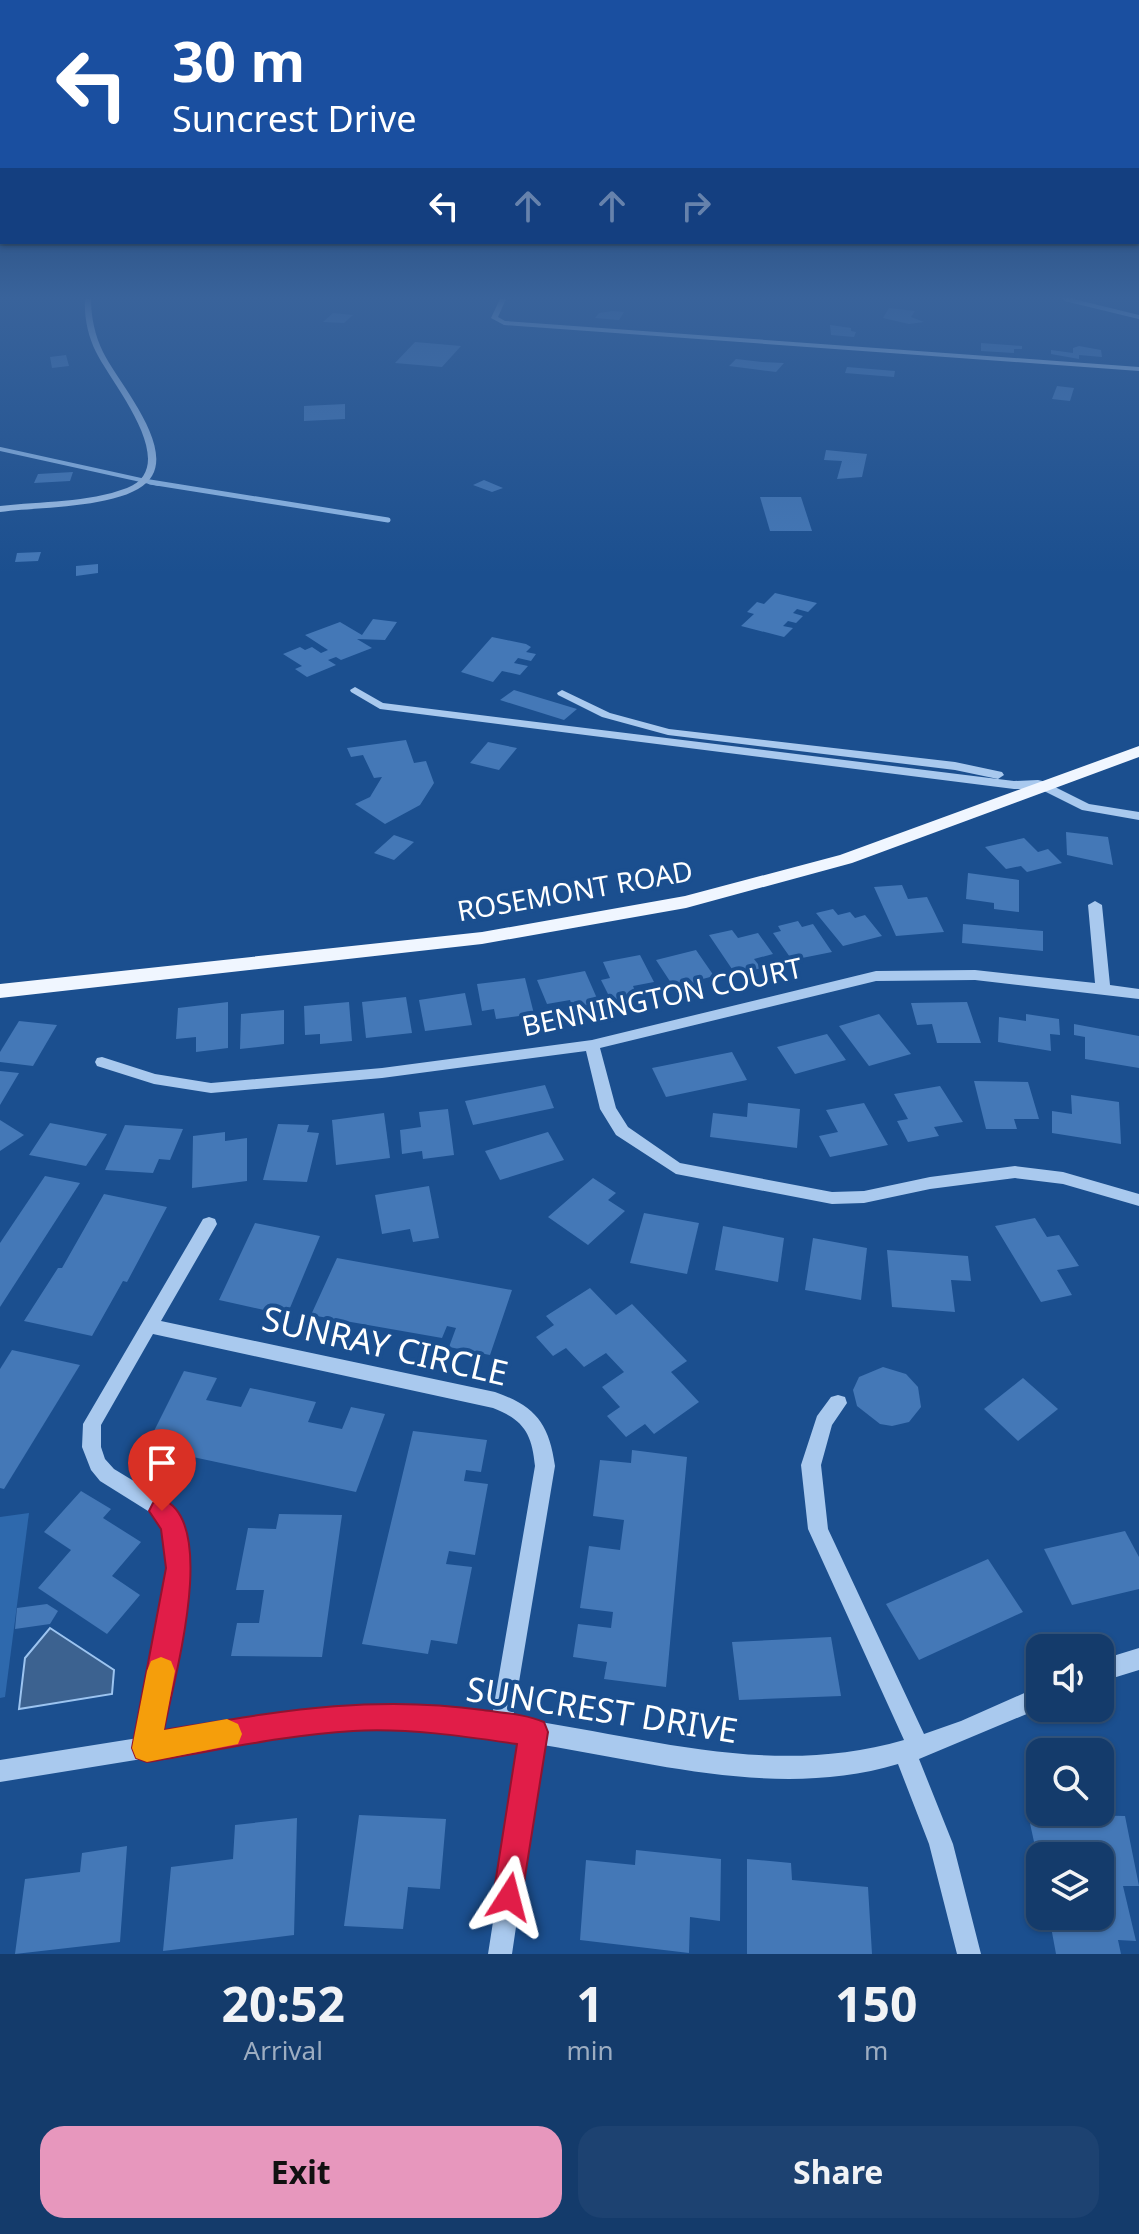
<!DOCTYPE html>
<style>
body{margin:0;font-family:"Noto Sans",sans-serif;background:#1d4271;color:#f1f3f6;height:100vh;display:flex;flex-direction:column;font-size:30px;white-space:nowrap}
*{box-sizing:border-box;margin:0}
p{font-size:26px;color:#9dadc1}
.icon{flex:none;width:44px;height:44px;fill:none;stroke:currentColor;stroke-width:2;stroke-linecap:round;stroke-linejoin:round}
.map{position:relative;height:1954px;overflow:hidden}
.details{display:flex;flex-direction:column;background:#143b6b;flex:1}
.details>*{flex:none}
.hud{position:absolute;left:0px;top:0px;width:1140px;height:244px;box-shadow:0 2px 6px #0004,0 0 0 2px #33557e;background:#1a4fa0;color:#fff;overflow:hidden}
.buttons{position:absolute;left:1026px;top:1634px;display:grid;gap:16px}
.buttons a{display:grid;place-items:center;width:88px;height:88px;border-radius:16px;background:#143b6b;box-shadow:0 2px 6px #0004,0 0 0 2px #33557e;font-size:40px}
.pin{position:absolute;display:grid;place-items:center;width:68px;height:68px;color:#fff;margin:-82px -34px;border-radius:50% 50% 50% 0;rotate:-45deg;box-shadow:0 0 8px #0007}
.pin .icon{rotate:45deg}
.me{position:absolute;width:88px;margin:-44px;rotate:9deg;stroke-linejoin:round;filter:drop-shadow(0 0 6px #0008)}
.turn{display:flex;align-items:center;gap:28px;height:168px;padding:0 40px;font-size:36px}
.turn .icon{width:104px;height:104px;stroke-width:2.5}
.turn b{display:block;font-size:56px;line-height:68px}
.lanes{display:flex;align-items:center;height:76px;padding:0 40px;background:#0003;justify-content:center;gap:40px;direction:ltr}
.lanes .off{opacity:.35}
.eta{display:flex;justify-content:space-evenly;align-items:center;height:136px;text-align:center}
.eta b{font-size:48px;font-weight:700;line-height:56px}
.primary-button{display:flex;gap:16px;margin-top:auto;padding:16px 40px}
.primary-button a{flex:1;height:92px;border-radius:24px;background:#e797bd;color:#111;font-size:32px;font-weight:700;line-height:92px;text-align:center}
.primary-button a+a{background:#1d4271;color:#f1f3f6}
.map>svg:first-child{display:block}
.green{fill:#2e69ad}
.water{fill:#3c6290;stroke:#9cc4f0;stroke-width:2}
.lines{fill:none;stroke-linecap:round;stroke-linejoin:round}
.stream-far1{stroke:#9cc4f0;stroke-width:4}
.stream{stroke:#9cc4f0;stroke-width:5}
.building{fill:#4478b7}
.minor{fill:#a9c9ee;fill-rule:evenodd}
.major{fill:#f0f6ff;fill-rule:evenodd}
.route{fill:#e11d48;stroke:#92132f;stroke-width:2}
.slow{fill:#f59e0b}
.labels{text-anchor:middle;stroke-width:8;stroke-linejoin:round;paint-order:stroke}
.street-label{font-size:28px;fill:#fff;stroke:#1b4f8f}
.near-street-label{font-size:34px;fill:#fff;stroke:#1b4f8f}
</style>
<div class="map">
<svg width="1139" height="1954" viewBox="0 0 1139 1954">
<rect width="100%" height="100%" fill="#1b4f8f"/>
<polygon class="green" points="29,1513 5,1697 0,1698 0,1517"/>
<polygon class="water" points="50,1628 114,1670 112,1694 19,1709 25,1658"/>
<g class="lines">
<g class="stream-far1">
<polyline points="1065,299 1139,317"/>
<polyline points="0,449 159,484"/>
</g>
<polyline class="stream" points="150,482 388,520"/>
</g>
<g class="building">
<polygon points="889,308 915,311 911,317 924,322 909,324 883,318"/>
<polygon points="613,311 624,312 619,320 595,318 599,313"/>
<polygon points="333,313 353,315 344,323 323,322"/>
<polygon points="830,325 851,328 851,331 856,332 854,337 831,335"/>
<polygon points="415,342 461,346 442,367 395,363"/>
<polygon points="981,343 1022,346 1022,349 1014,349 1014,353 981,351"/>
<polygon points="1079,346 1101,350 1102,357 1079,355 1079,359 1051,354 1051,350 1073,353 1073,348"/>
<polygon points="66,355 69,366 52,368 50,357"/>
<polygon points="736,359 762,362 784,363 776,372 729,366"/>
<polygon points="847,367 895,371 894,377 845,373"/>
<polygon points="1057,386 1074,388 1070,401 1052,399"/>
<polygon points="345,404 345,419 304,421 304,406"/>
<polygon points="826,450 867,454 862,477 837,479 842,461 824,460"/>
<polygon points="73,472 70,481 34,483 38,474"/>
<polygon points="484,480 503,488 492,492 473,485"/>
<polygon points="760,497 801,497 812,531 770,531"/>
<polygon points="41,552 38,561 15,562 17,553"/>
<polygon points="98,564 98,573 76,576 76,566"/>
<polygon points="775,593 817,603 808,612 797,609 793,613 803,616 796,623 788,621 783,626 793,628 784,637 741,626 754,614 747,612 757,602 764,604"/>
<polygon points="373,619 397,622 385,640 357,639 372,648 341,660 336,657 328,660 336,665 307,677 295,669 302,666 283,654 300,647 305,650 312,647 321,653 328,650 305,635 340,622 362,635"/>
<polygon points="492,637 526,644 531,647 526,652 536,654 531,661 518,658 514,663 528,666 520,675 502,671 493,682 461,672"/>
<polygon points="514,690 577,709 564,720 500,700"/>
<polygon points="406,740 414,763 426,761 434,783 420,805 385,824 355,804 370,797 382,777 374,778 363,755 351,757 347,748"/>
<polygon points="488,742 517,748 499,770 470,763"/>
<polygon points="1066,832 1108,837 1113,865 1067,855"/>
<polygon points="394,835 414,842 394,860 374,853"/>
<polygon points="1024,838 1038,852 1048,849 1062,863 1027,872 1021,866 1006,869 985,847"/>
<polygon points="968,873 1019,880 1019,912 994,909 994,903 966,899"/>
<polygon points="902,885 908,899 927,897 944,932 896,936 874,887"/>
<polygon points="833,909 838,915 850,912 855,918 865,915 882,936 843,946 816,913"/>
<polygon points="798,921 802,927 813,924 832,952 792,960 773,933 781,931 778,926"/>
<polygon points="963,924 1043,931 1043,951 962,943"/>
<polygon points="732,930 738,938 758,933 773,954 754,959 761,968 736,975 709,935"/>
<polygon points="696,950 714,976 695,981 699,986 677,992 656,960"/>
<polygon points="640,955 654,982 633,986 637,996 611,1000 601,980 610,978 603,962"/>
<polygon points="585,971 599,1003 573,1008 570,1000 547,1004 537,980"/>
<polygon points="525,978 534,1014 496,1019 494,1009 482,1011 477,984"/>
<polygon points="465,993 472,1025 425,1031 419,1000"/>
<polygon points="406,997 412,1033 366,1038 362,1002"/>
<polygon points="228,1002 228,1048 196,1052 196,1037 176,1039 178,1008"/>
<polygon points="349,1002 352,1041 320,1044 320,1034 305,1035 304,1006"/>
<polygon points="967,1002 981,1043 937,1043 932,1024 917,1025 911,1003"/>
<polygon points="284,1010 284,1044 240,1049 241,1014"/>
<polygon points="879,1014 911,1054 869,1066 839,1026"/>
<polygon points="1026,1014 1059,1019 1060,1035 1050,1034 1051,1051 998,1042 999,1017 1026,1021"/>
<polygon points="19,1021 57,1025 33,1066 0,1062 0,1052"/>
<polygon points="1074,1024 1139,1036 1139,1068 1085,1059 1085,1037 1074,1035"/>
<polygon points="827,1034 846,1060 795,1074 777,1047"/>
<polygon points="732,1052 747,1080 666,1097 652,1068"/>
<polygon points="0,1071 19,1073 0,1105"/>
<polygon points="974,1081 1028,1082 1039,1119 1014,1119 1017,1129 986,1129"/>
<polygon points="545,1085 554,1108 473,1125 465,1101"/>
<polygon points="940,1086 963,1122 934,1127 939,1136 908,1142 897,1121 908,1119 894,1094"/>
<polygon points="1071,1095 1119,1102 1121,1144 1052,1133 1052,1111 1072,1114"/>
<polygon points="748,1103 800,1109 797,1148 710,1137 713,1113 747,1117"/>
<polygon points="864,1103 888,1145 830,1157 819,1136 838,1132 826,1110"/>
<polygon points="448,1109 454,1155 423,1159 422,1151 402,1154 400,1130 421,1127 419,1112"/>
<polygon points="384,1113 390,1158 336,1165 332,1120"/>
<polygon points="0,1120 24,1135 0,1151"/>
<polygon points="50,1123 107,1134 86,1166 29,1155"/>
<polygon points="278,1124 309,1125 307,1132 319,1133 307,1182 263,1180"/>
<polygon points="125,1125 183,1129 170,1160 159,1159 153,1173 105,1170"/>
<polygon points="225,1132 225,1141 247,1138 247,1181 192,1188 193,1136"/>
<polygon points="548,1132 564,1160 500,1180 485,1151"/>
<polygon points="45,1176 80,1183 0,1307 0,1243"/>
<polygon points="593,1178 616,1193 608,1200 625,1211 588,1245 548,1217"/>
<polygon points="429,1186 439,1238 413,1242 410,1229 382,1234 375,1195"/>
<polygon points="104,1194 167,1207 127,1282 123,1281 92,1336 24,1321 58,1268 62,1268"/>
<polygon points="644,1213 699,1223 687,1274 630,1263"/>
<polygon points="1035,1218 1047,1237 1059,1235 1079,1266 1057,1270 1072,1295 1041,1302 995,1226"/>
<polygon points="255,1223 320,1236 287,1315 219,1300"/>
<polygon points="723,1226 784,1238 778,1282 715,1270"/>
<polygon points="813,1238 867,1248 861,1300 805,1290"/>
<polygon points="887,1250 968,1256 971,1281 951,1280 955,1312 892,1307"/>
<polygon points="337,1258 512,1290 490,1355 449,1347 456,1328 447,1326 442,1338 311,1315"/>
<polygon points="590,1288 616,1315 632,1304 687,1361 671,1372 699,1402 654,1434 645,1424 626,1437 607,1416 620,1407 602,1387 624,1372 606,1353 584,1367 566,1348 553,1356 536,1337 554,1325 546,1316"/>
<polygon points="12,1350 80,1365 4,1489 0,1488 0,1369"/>
<polygon points="883,1367 906,1374 918,1387 921,1407 909,1422 892,1426 880,1424 857,1406 853,1390 859,1377"/>
<polygon points="184,1371 217,1378 206,1400 241,1407 250,1388 316,1402 308,1422 342,1429 351,1407 385,1414 356,1492 146,1447"/>
<polygon points="1023,1378 1058,1409 1018,1441 984,1409"/>
<polygon points="413,1431 487,1440 481,1472 466,1470 464,1481 488,1484 475,1555 449,1551 446,1564 472,1567 457,1644 431,1640 428,1654 362,1644"/>
<polygon points="632,1450 687,1457 666,1687 604,1679 607,1662 573,1657 578,1624 611,1628 613,1612 580,1608 589,1546 620,1550 624,1520 593,1516 600,1460 631,1463"/>
<polygon points="81,1491 111,1509 103,1518 141,1542 112,1576 140,1595 107,1634 38,1588 71,1550 44,1532"/>
<polygon points="279,1514 342,1515 322,1657 231,1656 237,1623 259,1623 264,1590 236,1590 248,1528 276,1529"/>
<polygon points="1125,1531 1139,1557 1139,1589 1072,1605 1044,1549"/>
<polygon points="988,1559 1023,1612 919,1660 886,1604"/>
<polygon points="47,1604 58,1611 50,1624 15,1629 17,1608"/>
<polygon points="831,1637 841,1696 739,1700 732,1642"/>
<polygon points="1028,1814 1125,1816 1139,1886 1123,1886 1136,1941 1118,1940 1121,1954 1056,1954 1049,1916 1100,1916 1100,1856 1040,1856 1039,1865"/>
<polygon points="359,1815 446,1819 440,1889 408,1887 403,1929 344,1926"/>
<polygon points="297,1818 294,1935 163,1951 171,1867 233,1859 235,1825"/>
<polygon points="127,1846 120,1942 15,1954 25,1879 80,1872 82,1853"/>
<polygon points="636,1850 721,1859 720,1921 690,1917 689,1953 580,1940 586,1860 635,1865"/>
<polygon points="747,1859 791,1863 792,1880 868,1887 872,1954 747,1954"/>
</g>
<g class="lines">
<g class="minor">
<path d="M85 299H91C91 317 95 336 103 352 119 385 189 461 138 489 105 508 38 507 0 512V506C42 501 87 503 127 488 183 466 111 383 96 352 88 336 84 317 85 299Z"/>
<polygon points="500,299 506,299 498,317 505,321 1139,367 1139,371 504,325 491,318"/>
<polygon points="355,687 383,703 1014,781 1038,780 1051,783 1053,786 1089,804 1139,812 1139,820 1082,810 1040,789 1014,789 380,709 351,692 350,690"/>
<polygon points="562,690 610,713 669,729 955,762 1002,772 1004,775 998,779 955,770 668,735 602,717 558,695 557,693"/>
<polygon points="1095,901 1102,905 1110,985 1139,989 1139,999 975,980 876,981 600,1048 616,1108 628,1127 680,1163 832,1192 864,1191 930,1177 1015,1166 1063,1172 1139,1194 1139,1206 1063,1184 1015,1178 930,1189 864,1203 832,1204 676,1174 616,1135 600,1109 586,1051 382,1078 211,1093 154,1084 97,1066 95,1062 97,1058 102,1057 155,1074 211,1083 382,1068 592,1040 876,971 975,970 1095,983 1088,905"/>
<path d="M209 1217 215 1219 217 1224 161 1321 495 1392C535 1406 549 1423 555 1466L513 1718C646 1736 770 1779 904 1740L808 1529 801 1465 817 1416 831 1397 838 1395 845 1397 847 1403 832 1425 821 1465 828 1529 924 1734 961 1721 1040 1686 1041 1708 919 1759 953 1844 981 1954H957L929 1844 898 1764C781 1799 660 1764 543 1745L512 1954H488L521 1742C452 1732 385 1728 315 1731L0 1782V1760L138 1738 170 1568 167 1535 156 1516 100 1481 91 1470 82 1447 83 1424 203 1219ZM153 1334 493 1408C524 1420 532 1434 535 1466L492 1716C434 1708 372 1702 313 1709 262 1715 211 1726 161 1734L190 1568 187 1535 181 1517 170 1503 114 1469 105 1459 101 1447V1425Z"/>
<polygon points="1139,1648 1139,1670 1100,1682 1100,1660"/>
</g>
<polygon class="major" points="1139,746 1139,757 852,863 686,908 482,944 0,998 0,984 482,932 685,896 840,855"/>
</g>
<linearGradient id="sky" x2="0" y2="1"><stop stop-color="#0f2b4f"/><stop offset="0.52" stop-color="#39639b"/><stop offset="1" stop-color="#39639b" stop-opacity="0"/></linearGradient>
<rect width="1139" height="573" fill="url(#sky)"/>
<path class="route" d="M162 1499C220 1522 173 1682 164 1730 276 1712 370 1694 483 1710 503 1713 525 1714 544 1722L548 1732 520 1908 509 1913 498 1908 493 1897 517 1744C463 1736 408 1728 353 1731 284 1735 215 1751 147 1762L136 1758 132 1748 166 1568 161 1529 149 1511 153 1503Z"/>
<polygon class="slow" points="161,1657 171,1661 175,1671 164,1730 227,1719 238,1724 242,1734 238,1744 147,1762 136,1758 132,1748 147,1671 151,1661"/>
<g class="labels">
<g class="street-label">
<text transform="translate(575 891) rotate(-10)" y="10">ROSEMONT ROAD</text>
<text transform="translate(662 997) rotate(-12)" y="10">BENNINGTON COURT</text>
</g>
<g class="near-street-label">
<text transform="translate(385 1346) rotate(13)" y="12">SUNRAY CIRCLE</text>
<text transform="translate(602 1710) rotate(9)" y="12">SUNCREST DRIVE</text>
</g>
</g>
</svg>
<div class="buttons">
<a><svg class="icon" aria-label="sound" viewBox="0 0 24 24"><path d="M4 9h4l5-4v14l-5-4H4zM17 9q2 3 0 6"/></svg></a>
<a><svg class="icon" aria-label="search" viewBox="0 0 24 24"><circle cx="10" cy="10" r="6"/><path d="M15 15l6 6"/></svg></a>
<a><svg class="icon" aria-label="layers" viewBox="0 0 24 24"><path d="M12 4l9 5-9 5-9-5zM3 14l9 5 9-5"/></svg></a>
</div>
<div class="pin" style="left:162px;top:1511px;background:#d93025"><svg class="icon" aria-label="arrive" viewBox="0 0 24 24"><path d="M6 21V4h12l-3 4 3 4H6"/></svg></div>
<svg class="me" style="left:509px;top:1897px" viewBox="-20 -20 40 40"><path d="M0-17L14 15 0 8-14 15z" fill="#e11d48" stroke="#fff" stroke-width="4"/></svg>
<div class="hud">
<div class="turn"><svg class="icon" aria-label="left" viewBox="0 0 24 24"><path d="M17 20v-9H6M10 6l-5 5 5 5"/></svg><div><b>30 m</b>Suncrest Drive</div></div>
<div class="lanes"><svg class="icon" aria-label="left" viewBox="0 0 24 24"><path d="M17 20v-9H6M10 6l-5 5 5 5"/></svg><svg class="icon off" aria-label="ahead" viewBox="0 0 24 24"><path d="M12 20V5M6 11l6-6 6 6"/></svg><svg class="icon off" aria-label="ahead" viewBox="0 0 24 24"><path d="M12 20V5M6 11l6-6 6 6"/></svg><svg class="icon off" aria-label="right" viewBox="0 0 24 24"><path d="M7 20v-9h11M14 6l5 5-5 5"/></svg></div>
</div>
</div>
<section class="details">
<div class="eta">
<div><b>20:52</b><p>Arrival</p></div>
<div><b>1</b><p>min</p></div>
<div><b>150</b><p>m</p></div>
</div>
<div class="primary-button"><a>Exit</a><a>Share</a></div>
</section>
